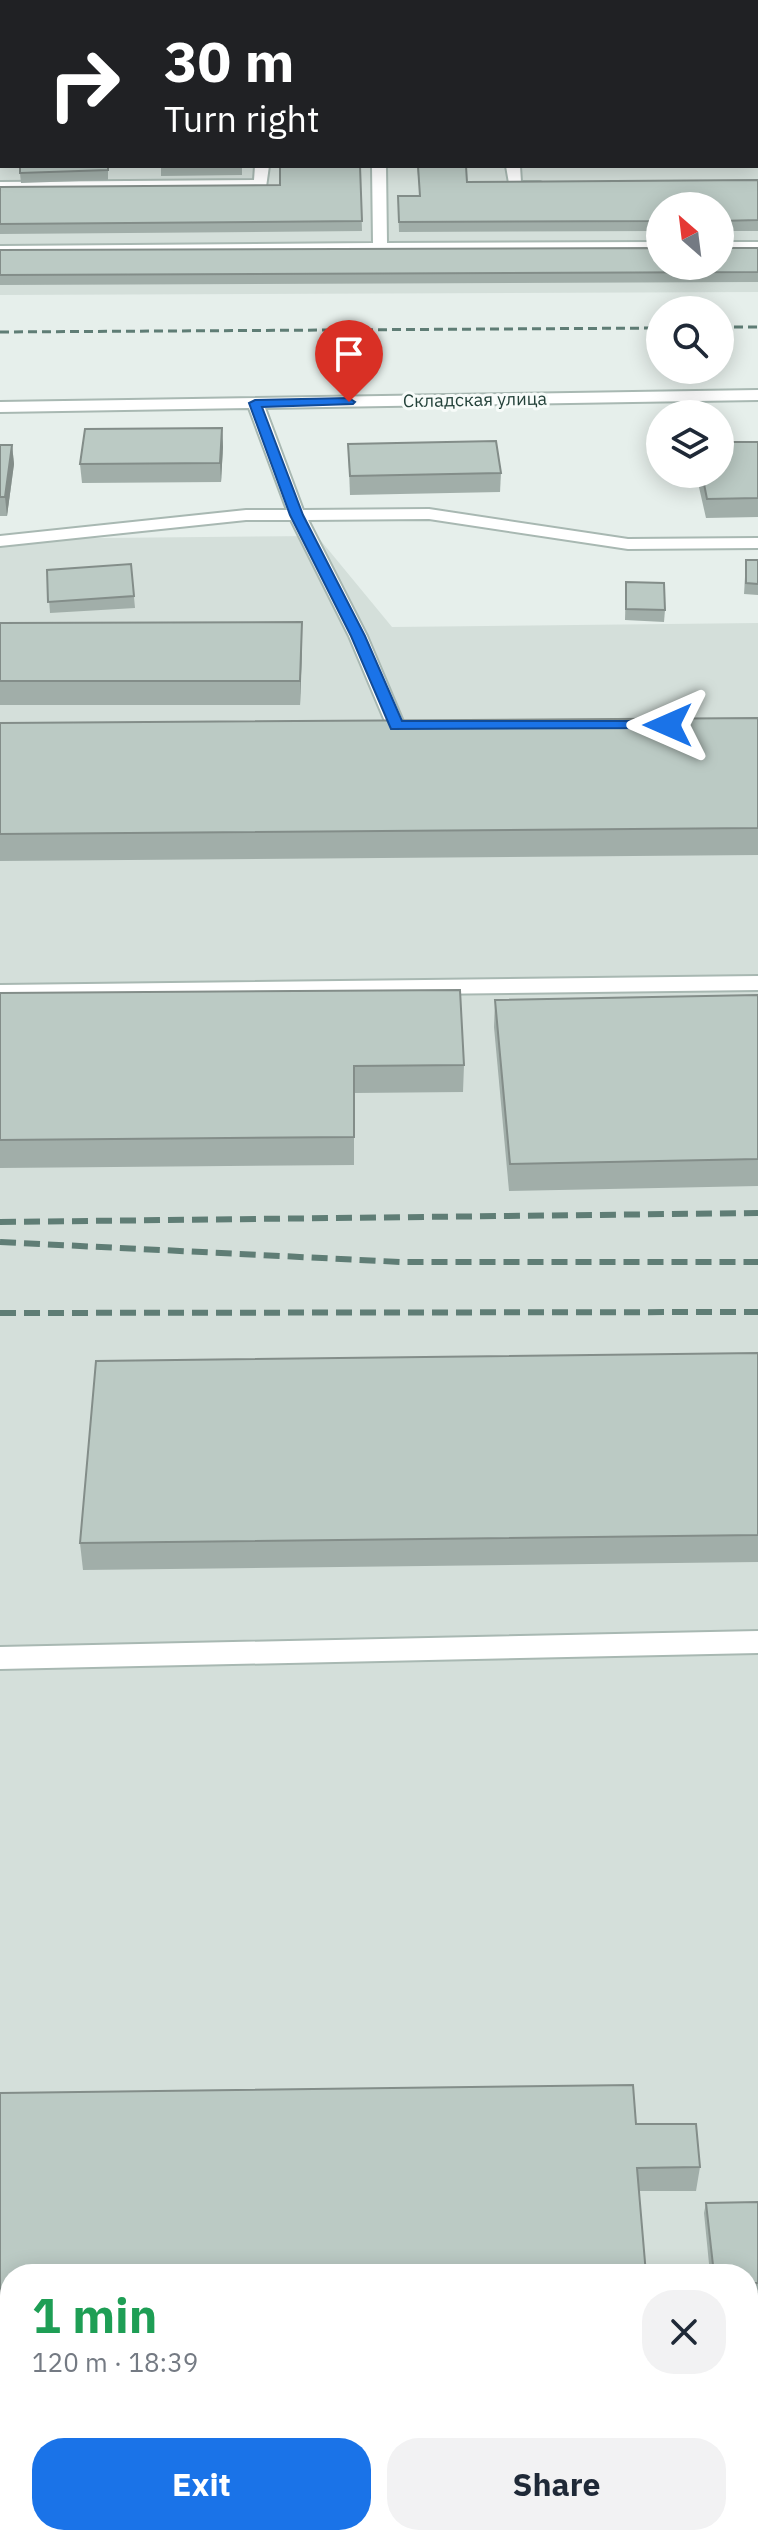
<!DOCTYPE html>
<meta charset="utf-8">
<style>
body{margin:0;font-family:"IBM Plex Sans",sans-serif;background:#f2f2f3;color:#1f2937;height:100vh;display:flex;flex-direction:column;font-size:30px;white-space:nowrap}
*{box-sizing:border-box;margin:0}
p{font-size:26px;color:#747a83}
.icon{flex:none;width:44px;height:44px;fill:none;stroke:currentColor;stroke-width:2;stroke-linecap:round;stroke-linejoin:round}
.map{position:relative;flex:1;overflow:hidden}
.details{position:absolute;left:0px;top:2264px;width:758px;height:282px;display:flex;flex-direction:column;background:#fff;border-radius:32px 32px 0 0;box-shadow:0 4px 20px #0003}
.details>*{flex:none}
.top-card{position:absolute;left:0px;top:0px;width:758px;height:168px;box-shadow:0 4px 20px #0003;background:#202124;color:#fff;overflow:hidden}
.needle{width:52px;rotate:332deg}
.fabs{position:absolute;left:646px;top:192px;display:grid;gap:16px}
.fabs a{display:grid;place-items:center;width:88px;height:88px;border-radius:50%;background:#fff;box-shadow:0 4px 20px #0003;font-size:40px}
.pin{position:absolute;display:grid;place-items:center;width:68px;height:68px;color:#fff;margin:-82px -34px;border-radius:50% 50% 50% 0;rotate:-45deg;box-shadow:0 0 8px #0007}
.pin .icon{rotate:45deg}
.me{position:absolute;width:88px;margin:-44px;rotate:270deg;stroke-linejoin:round;filter:drop-shadow(0 0 6px #0008)}
.turn{display:flex;align-items:center;gap:28px;height:168px;padding:0 32px;font-size:36px}
.turn .icon{width:104px;height:104px;stroke-width:2.5}
.turn b{display:block;font-size:56px;line-height:68px}
.round{display:grid;place-items:center;flex:none;width:84px;height:84px;border-radius:32px;background:#f2f2f3}
.headline{display:flex;align-items:center;justify-content:space-between;height:136px;padding:0 32px}
h1{font-size:48px;font-weight:800;line-height:60px;color:#1e9e55}
.button{display:flex;gap:16px;margin-top:auto;padding:16px 32px}
.button a{flex:1;height:92px;border-radius:32px;background:#1a73e8;color:#fff;font-size:32px;font-weight:800;line-height:92px;text-align:center}
.button a+a{background:#f2f2f3;color:#1f2937}
.map>svg:first-child{display:block}
.built{fill:#d4dfda;fill-rule:evenodd}
.lines{fill:none;stroke-linecap:round;stroke-linejoin:round}
.minor-casing{stroke:#a8b8b2;stroke-width:4}
.minor{fill:#fff;fill-rule:evenodd}
.rail-far1{stroke:#5f7d75;stroke-width:3;stroke-dasharray:9 5;stroke-linecap:butt}
.rail{stroke:#5f7d75;stroke-width:6;stroke-dasharray:16 8;stroke-linecap:butt}
.wall{fill:#a1aea9}
.shaded-wall{fill:#838d89}
.building{fill:#bbcac4;stroke:#838d89;stroke-width:2}
.route{fill:#1a73e8;stroke:#114b97;stroke-width:2}
.labels{text-anchor:middle;stroke-width:6;stroke-linejoin:round;paint-order:stroke}
.far-street-label{font-size:18px;fill:#24423a;stroke:#f7fbf9}
</style>
<div class="map">
<svg width="758" height="2545" viewBox="0 0 758 2545">
<rect width="100%" height="100%" fill="#e6efeb"/>
<g class="built">
<path d="M0 0H758V292L0 295ZM2 2H756V166H2ZM660 206H720V266H660Z"/>
<path d="M317 536 392 627 758 623V2545H0V539ZM10 2274H748V2536H10Z"/>
</g>
<g class="lines">
<defs>
<g id="minor">
<rect x="445" y="0" width="12" height="2"/>
<polygon points="255,166 269,166 266,187 0,190 0,182 254,180"/>
<polygon points="372,166 386,166 387,243 660,242 660,250 0,254 0,246 373,243"/>
<polygon points="506,166 520,166 521,182 540,182 547,186 540,190 510,189"/>
<rect x="720" y="242" width="38" height="8"/>
<polygon points="758,390 758,400 265,408 303,510 429,509 628,539 758,538 758,548 628,549 429,519 308,520 367,636 405,726 396,732 387,726 349,636 291,520 246,520 0,546 0,536 246,510 287,510 249,408 0,412 0,402"/>
<polygon points="758,976 758,990 0,999 0,985"/>
<polygon points="758,1631 758,1653 0,1669 0,1647"/>
</g>
</defs>
<use href="#minor" class="minor-casing"/>
<use href="#minor" class="minor"/>
<g class="rail-far1">
<polyline points="720,327 758,327"/>
<polyline points="0,332 660,328"/>
</g>
<g class="rail">
<polyline points="0,1222 758,1213"/>
<polyline points="0,1242 401,1262 758,1262"/>
<polyline points="0,1313 758,1312"/>
</g>
</g>
<g class="wall">
<polygon points="36,0 321,0 321,2 35,2"/>
<rect x="328" y="0" width="72" height="2"/>
<polygon points="483,0 758,0 758,23 756,23 756,2 483,2"/>
<polygon points="756,127 758,127 758,167 526,168 526,166 756,166"/>
<polygon points="108,166 108,180 21,183 20,173"/>
<polygon points="161,166 242,166 242,175 161,176"/>
<polygon points="360,166 362,231 0,234 0,187 280,185"/>
<polygon points="417,166 466,166 467,182 758,180 758,231 720,231 720,206 660,206 660,231 399,232 398,196 420,196"/>
<polygon points="758,248 758,282 0,285 0,250"/>
<polygon points="222,428 223,447 221,482 82,483 80,464"/>
<polygon points="758,442 758,517 706,518 696,474 720,474"/>
<polygon points="348,444 501,473 500,492 350,495"/>
<polygon points="0,445 12,445 14,464 7,516 0,516"/>
<polygon points="746,560 758,560 758,595 744,594"/>
<polygon points="131,564 135,608 50,613 47,570"/>
<polygon points="626,582 665,610 664,622 625,620"/>
<polygon points="302,622 302,646 300,705 0,705 0,623"/>
<polygon points="758,718 758,855 0,861 0,723"/>
<polygon points="0,993 464,1065 463,1092 354,1093 354,1165 0,1168"/>
<polygon points="758,995 758,1186 509,1191 494,1027 495,1000"/>
<polygon points="758,1353 758,1562 83,1570 80,1543"/>
<polygon points="0,2093 636,2124 700,2167 696,2191 639,2191 10,2274 10,2314 0,2314"/>
<polygon points="758,2202 758,2293 748,2293 748,2274 710,2274 704,2213 706,2203"/>
</g>
<g class="shaded-wall">
<polygon points="222,428 223,447 221,482 220,463"/>
<polygon points="12,445 14,464 7,516 5,497"/>
<polygon points="302,622 302,646 300,705 300,681"/>
</g>
<g class="building">
<polygon points="36,0 75,0 74,2 35,2"/>
<rect x="115" y="0" width="204" height="2"/>
<polygon points="486,0 758,0 758,4 756,4 756,2 486,2"/>
<rect x="756" y="52" width="2" height="15"/>
<rect x="756" y="81" width="2" height="29"/>
<rect x="756" y="127" width="2" height="30"/>
<polygon points="20,166 108,166 108,170 20,173"/>
<polygon points="280,166 360,166 362,221 0,224 0,187 280,185"/>
<polygon points="418,166 466,166 467,182 758,180 758,220 720,221 720,206 660,206 660,221 399,222 398,196 420,196"/>
<polygon points="660,248 660,266 720,266 720,248 758,248 758,272 0,275 0,250"/>
<polygon points="222,428 220,463 80,464 85,429"/>
<polygon points="496,441 501,473 350,476 348,444"/>
<polygon points="720,442 758,442 758,498 707,499 702,474 720,474"/>
<polygon points="0,445 12,445 5,497 0,497"/>
<polygon points="746,560 758,560 758,584 746,583"/>
<polygon points="131,564 134,596 48,602 47,570"/>
<polygon points="626,582 664,583 665,610 626,609"/>
<polygon points="302,622 300,681 0,681 0,623"/>
<polygon points="758,718 758,828 0,834 0,723"/>
<polygon points="460,990 464,1065 354,1066 354,1137 0,1140 0,993"/>
<polygon points="758,995 758,1159 510,1164 495,1000"/>
<polygon points="758,1353 758,1535 80,1543 96,1361"/>
<polygon points="633,2085 636,2124 696,2124 700,2167 637,2168 646,2274 10,2274 10,2291 0,2291 0,2093"/>
<polygon points="758,2202 758,2283 748,2283 748,2274 714,2274 706,2203"/>
</g>
<polygon class="route" points="349,398 355,402 353,404 262,407 303,515 365,636 402,721 668,721 673,722 673,728 391,729 351,636 290,515 249,403 255,400"/>
<g class="labels">
<g class="far-street-label">
<text transform="translate(475 400) rotate(-1)" y="6">Складская улица</text>
</g>
</g>
</svg>
<div class="fabs">
<a><svg class="needle" viewBox="-14 -14 28 28"><path d="M0-13l5 13h-10z" fill="#e53935"/><path d="M0 13l5-13h-10z" fill="#747a83"/></svg></a>
<a><svg class="icon" aria-label="search" viewBox="0 0 24 24"><circle cx="10" cy="10" r="6"/><path d="M15 15l6 6"/></svg></a>
<a><svg class="icon" aria-label="layers" viewBox="0 0 24 24"><path d="M12 4l9 5-9 5-9-5zM3 14l9 5 9-5"/></svg></a>
</div>
<div class="pin" style="left:349px;top:402px;background:#d93025"><svg class="icon" aria-label="arrive" viewBox="0 0 24 24"><path d="M6 21V4h12l-3 4 3 4H6"/></svg></div>
<svg class="me" style="left:668px;top:725px" viewBox="-20 -20 40 40"><path d="M0-17L14 15 0 8-14 15z" fill="#1a73e8" stroke="#fff" stroke-width="4"/></svg>
<div class="top-card">
<div class="turn"><svg class="icon" aria-label="right" viewBox="0 0 24 24"><path d="M7 20v-9h11M14 6l5 5-5 5"/></svg><div><b>30 m</b>Turn right</div></div>
</div>
<section class="details">
<div class="headline"><div><h1>1 min</h1><p>120 m · 18:39</p></div><a class="round"><svg class="icon" aria-label="close" viewBox="0 0 24 24"><path d="M6 6l12 12M18 6L6 18"/></svg></a></div>
<div class="button"><a>Exit</a><a>Share</a></div>
</section>
</div>
